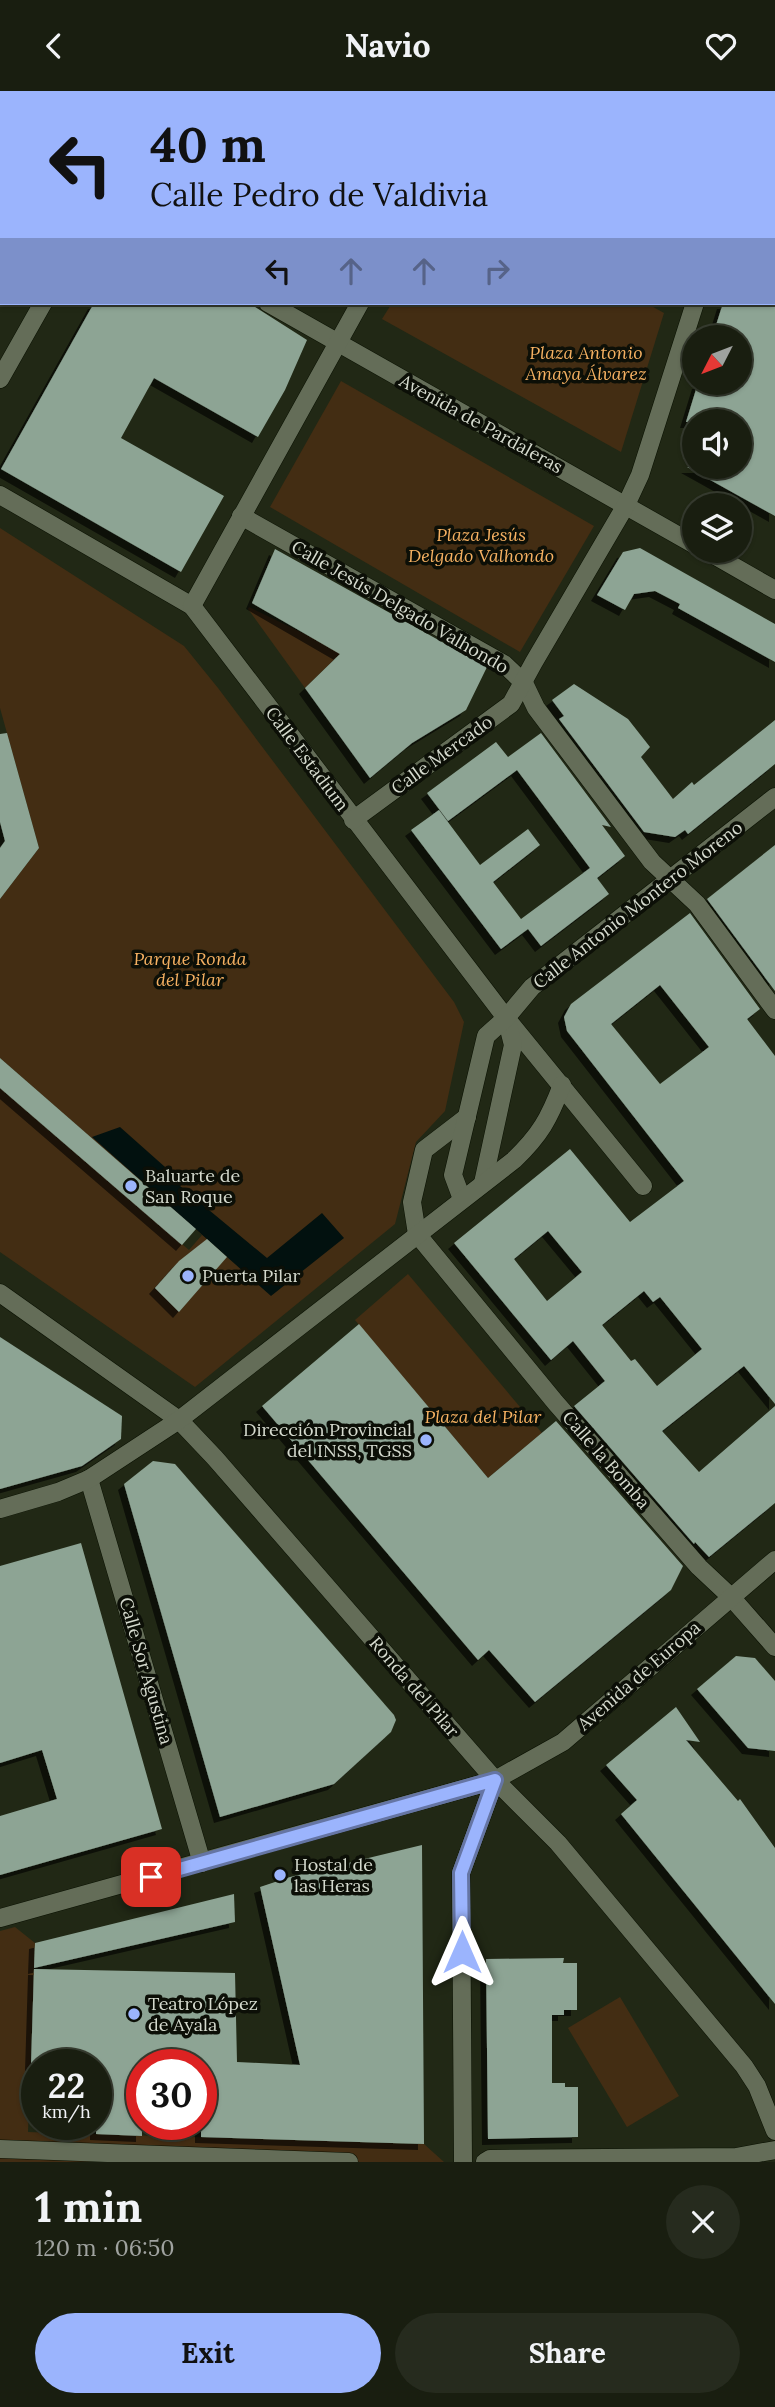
<!DOCTYPE html>
<meta charset="utf-8">
<style>
body{margin:0;font-family:Lora,serif;background:#262b1e;color:#f1f3f6;height:100vh;display:flex;flex-direction:column;font-size:26px;white-space:nowrap}
*{box-sizing:border-box;margin:0}
p{font-size:23px;color:#9fa29f}
.icon{flex:none;width:38px;height:38px;fill:none;stroke:currentColor;stroke-width:2;stroke-linecap:round;stroke-linejoin:round}
.map{position:relative;height:2071px;overflow:hidden}
.side{display:flex;flex-direction:column;background:#191e10;flex:1}
.side>*{flex:none}
.guide{position:absolute;left:0px;top:0px;width:775px;height:214px;box-shadow:0 2px 5px #0004,0 0 0 2px #373c30;background:#9bb4fd;color:#111;overflow:hidden}
.needle{width:46px;rotate:228deg}
.tools{position:absolute;left:682px;top:234px;display:grid;gap:14px}
.tools a{display:grid;place-items:center;width:70px;height:70px;border-radius:50%;background:#191e10;box-shadow:0 2px 5px #0004,0 0 0 2px #373c30;font-size:35px}
.speed{position:absolute;left:21px;top:1958px;display:flex;gap:14px;font-size:35px;font-weight:700;text-align:center}
.speed>*{display:grid;place-content:center;width:91px;height:91px;border-radius:50%;background:#191e10;box-shadow:0 2px 5px #0004,0 0 0 2px #373c30;line-height:1}
.speed small{font-size:18px;font-weight:400}
.speed .limit{border:10px solid #d22;background:#fff;color:#111}
.pin{position:absolute;display:grid;place-items:center;width:60px;height:60px;color:#fff;margin:-30px;border-radius:14px;box-shadow:0 4px 10px #0006}
.me{position:absolute;width:77px;margin:-38px;rotate:0deg;stroke-linejoin:round;filter:drop-shadow(0 0 5px #0008)}
.turn{display:flex;align-items:center;gap:24px;height:147px;padding:0 35px;font-size:32px}
.turn .icon{width:91px;height:91px;stroke-width:2.5}
.turn b{display:block;font-size:49px;line-height:60px}
.lanes{display:flex;align-items:center;height:66px;padding:0 35px;background:#0003;justify-content:center;gap:35px;direction:ltr}
.lanes .off{opacity:.35}
.round{display:grid;place-items:center;flex:none;width:74px;height:74px;border-radius:37px;background:#262b1e}
.overview{display:flex;align-items:center;justify-content:space-between;height:119px;padding:0 35px}
h1{font-size:42px;font-weight:700;line-height:52px}
.action{display:flex;gap:14px;margin-top:auto;padding:14px 35px}
.action a{flex:1;height:80px;border-radius:42px;background:#9bb4fd;color:#111;font-size:28px;font-weight:700;line-height:80px;text-align:center}
.action a+a{background:#262b1e;color:#f1f3f6}
header{display:flex;justify-content:space-between;align-items:center;height:91px;padding:0 35px;background:#191e10;font-size:32px;font-weight:700}
.map>svg:first-child{display:block}
.green{fill:#432d13}
.water{fill:#02110f}
.building{fill:#8da494;fill-rule:evenodd;filter:url(#shadow)}
.lines{fill:none;stroke-linecap:round;stroke-linejoin:round}
.minor-casing{stroke:#0a1102;stroke-width:19}
.minor{stroke:#646d58;stroke-width:18}
.route-casing{stroke:#6575a4;stroke-width:18}
.route{stroke:#9bb4fd;stroke-width:12}
.poi-dot{fill:#9bb4fd;stroke:#0c0f07;stroke-width:2.5}
.labels{text-anchor:middle;stroke-width:7;stroke-linejoin:round;paint-order:stroke}
.park-label{font-size:18px;font-style:italic;fill:#f6b162;stroke:#0c0f07}
.street-label{font-size:18px;fill:#d5dace;stroke:#0c0f07}
.poi-label{font-size:18px;fill:#d5dace;stroke:#0c0f07;text-anchor:start}
</style>
<header><svg class="icon" aria-label="back" viewBox="0 0 24 24"><path d="M15 5l-7 7 7 7"/></svg>Navio<svg class="icon" aria-label="heart" viewBox="0 0 24 24"><path d="M12 20l-8-8c-3-5 5-10 8-4 3-6 11-1 8 4z"/></svg></header>
<div class="map">
<svg width="775" height="2071" viewBox="0 0 775 2071">
<defs>
<filter id="shadow"><feDropShadow dx="-6" dy="6" stdDeviation="0" flood-color="#0009"/></filter>
</defs>
<rect width="100%" height="100%" fill="#212815"/>
<g class="green">
<polygon points="392,212 646,212 664,222 621,361 382,228"/>
<polygon points="341,290 594,435 520,561 270,416"/>
<polygon points="0,437 184,555 218,597 454,911 464,931 445,1020 416,1051 395,1133 195,1296 0,1161 0,997 189,1159 202,1144 0,967 0,808 39,757 0,617"/>
<polygon points="249,516 342,561 305,597 248,518"/>
<polygon points="408,1183 542,1342 488,1387 355,1229"/>
<polygon points="15,1836 35,1852 28,2041 424,2053 444,2071 0,2071 0,1840"/>
<polygon points="620,1906 679,2005 627,2036 568,1937"/>
</g>
<polygon class="water" points="120,1036 183,1092 180,1095 267,1167 322,1122 344,1147 271,1205 92,1046"/>
<g class="building">
<polygon points="94,212 249,212 307,249 285,299 258,346 154,287 121,347 224,405 181,481 1,378"/>
<polygon points="723,212 775,212 775,425 687,376 740,376 740,331 686,331 698,292 740,292 740,247 712,247"/>
<polygon points="640,457 775,533 775,571 678,517 680,513 655,500 634,503 625,519 597,504 623,461"/>
<polygon points="275,458 487,576 466,619 412,652 370,687 305,597 340,563 252,512"/>
<polygon points="574,593 628,628 650,656 641,666 673,708 692,691 694,694 775,629 775,673 688,743 685,739 675,746 644,741 559,628 564,625 552,609"/>
<polygon points="7,642 39,757 0,808 0,757 5,750 0,731 0,643"/>
<polygon points="541,642 611,736 602,734 625,765 597,787 609,803 541,855 528,838 501,858 411,739 439,719 480,774 528,738 540,754 493,791 521,828 590,777 517,679 448,730 427,702 496,651 508,666"/>
<polygon points="775,754 775,900 707,808"/>
<path d="M690 822 760 918 747 928 775 965V1313L744 1275 662 1340 699 1381 775 1315V1412L709 1466 695 1451 694 1453 574 1315 605 1290 573 1250 551 1269 454 1152 570 1058 630 1131 684 1090 567 940 564 926 571 913ZM660 894 709 956 660 993 611 933ZM548 1140 582 1181 547 1210 514 1168ZM644 1200 653 1211 660 1206 702 1258 657 1295 635 1268 631 1270 602 1234Z"/>
<polygon points="0,967 196,1138 182,1154 0,997"/>
<polygon points="207,1148 227,1166 179,1221 155,1197 179,1170"/>
<polygon points="359,1233 488,1387 556,1330 683,1475 671,1499 535,1611 489,1559 478,1569 262,1315"/>
<polygon points="0,1246 122,1325 121,1348 82,1375 0,1398"/>
<polygon points="153,1370 175,1373 394,1624 396,1629 391,1641 334,1693 220,1726 124,1393"/>
<polygon points="81,1452 162,1738 0,1784 0,1725 57,1708 42,1659 0,1672 0,1475"/>
<polygon points="736,1565 755,1567 775,1590 775,1660 748,1657 697,1598"/>
<polygon points="676,1616 700,1651 686,1649 738,1710 740,1708 775,1757 775,1913 621,1723 637,1709 606,1674"/>
<polygon points="422,1754 424,2053 201,2046 201,1974 142,1974 142,2045 96,2043 96,1974 31,1974 34,1878 235,1882 237,1971 300,1974 260,1796 290,1786"/>
<polygon points="234,1803 235,1831 34,1877 35,1852"/>
<polygon points="564,1867 563,1872 577,1872 577,1919 564,1919 564,1924 552,1924 552,1992 565,1992 565,1996 578,1996 578,2046 488,2048 486,1868"/>
</g>
<g class="lines">
<defs>
<g id="minor">
<polyline points="164,2 166,0"/>
<polyline points="487,2 488,0"/>
<polyline points="762,2 762,0"/>
<polyline points="0,60 2,61"/>
<polyline points="268,212 695,454"/>
<polyline points="0,288 43,212"/>
<polyline points="0,404 192,515 506,927 643,1095"/>
<polyline points="241,425 504,573 524,592 536,617 652,771 697,813 775,919"/>
<polyline points="707,460 775,499"/>
<polyline points="192,515 360,212"/>
<polyline points="353,729 511,613 534,571 626,414 640,384 695,212"/>
<polyline points="467,1026 424,1059 412,1111 417,1143 555,1311 699,1476 731,1506 775,1556"/>
<polyline points="483,1092 513,954 507,930"/>
<polyline points="462,1108 453,1084 486,945 506,927 532,896 775,706"/>
<polyline points="0,1202 179,1329 215,1367 495,1689 558,1752 744,1975 757,1995 775,2040"/>
<polyline points="89,1388 202,1772"/>
<path d="M0 1418 58 1401 89 1388 179 1329 514 1069C540 1044 549 1028 562 994"/>
<polyline points="0,1827 495,1689 563,1651 775,1469"/>
<polyline points="0,2058 349,2071"/>
<polyline points="463,2071 461,1782 495,1689"/>
<polyline points="485,2071 490,2068 736,2066 775,2059"/>
</g>
</defs>
<use href="#minor" class="minor-casing"/>
<use href="#minor" class="minor"/>
</g>
<g class="lines">
<defs>
<polyline id="route" points="151,1786 495,1689 461,1782 462,1861"/>
</defs>
<use href="#route" class="route-casing"/>
<use href="#route" class="route"/>
</g>
<g class="poi-dot">
<circle cx="131" cy="1095" r="7"/>
<circle cx="188" cy="1185" r="7"/>
<circle cx="426" cy="1349" r="7"/>
<circle cx="280" cy="1784" r="7"/>
<circle cx="134" cy="1923" r="7"/>
</g>
<g class="labels">
<g class="park-label">
<text x="586" y="268">Plaza Antonio<tspan x="586" dy="21">Amaya Álvarez</tspan></text>
<text x="481" y="450">Plaza Jesús<tspan x="481" dy="21">Delgado Valhondo</tspan></text>
<text x="190" y="874">Parque Ronda<tspan x="190" dy="21">del Pilar</tspan></text>
<text x="483" y="1332">Plaza del Pilar</text>
</g>
<g class="street-label">
<text transform="translate(481 333) rotate(29)" y="6">Avenida de Pardaleras</text>
<text transform="translate(400 516) rotate(30)" y="6">Calle Jesús Delgado Valhondo</text>
<text transform="translate(442 664) rotate(-36)" y="6">Calle Mercado</text>
<text transform="translate(307 668) rotate(53)" y="6">Calle Estadium</text>
<text transform="translate(638 814) rotate(-38)" y="6">Calle Antonio Montero Moreno</text>
<text transform="translate(606 1369) rotate(49)" y="6">Calle la Bomba</text>
<text transform="translate(146 1580) rotate(74)" y="6">Calle Sor Agustina</text>
<text transform="translate(639 1585) rotate(-41)" y="6">Avenida de Europa</text>
<text transform="translate(414 1596) rotate(49)" y="6">Ronda del Pilar</text>
</g>
<g class="poi-label">
<text x="145" y="1091">Baluarte de<tspan x="145" dy="21">San Roque</tspan></text>
<text x="202" y="1191">Puerta Pilar</text>
<text x="412" y="1345" text-anchor="end">Dirección Provincial<tspan x="412" dy="21">del INSS, TGSS</tspan></text>
<text x="294" y="1780">Hostal de<tspan x="294" dy="21">las Heras</tspan></text>
<text x="148" y="1919">Teatro López<tspan x="148" dy="21">de Ayala</tspan></text>
</g>
</g>
</svg>
<div class="tools">
<a><svg class="needle" viewBox="-14 -14 28 28"><path d="M0-13l5 13h-10z" fill="#e53935"/><path d="M0 13l5-13h-10z" fill="#9fa29f"/></svg></a>
<a><svg class="icon" aria-label="sound" viewBox="0 0 24 24"><path d="M4 9h4l5-4v14l-5-4H4zM17 9q2 3 0 6"/></svg></a>
<a><svg class="icon" aria-label="layers" viewBox="0 0 24 24"><path d="M12 4l9 5-9 5-9-5zM3 14l9 5 9-5"/></svg></a>
</div>
<div class="speed"><div>22<small>km/h</small></div><div class="limit">30</div></div>
<div class="pin" style="left:151px;top:1786px;background:#d93025"><svg class="icon" aria-label="arrive" viewBox="0 0 24 24"><path d="M6 21V4h12l-3 4 3 4H6"/></svg></div>
<svg class="me" style="left:462px;top:1861px" viewBox="-20 -20 40 40"><path d="M0-17L14 15 0 8-14 15z" fill="#9bb4fd" stroke="#fff" stroke-width="4"/></svg>
<div class="guide">
<div class="turn"><svg class="icon" aria-label="left" viewBox="0 0 24 24"><path d="M17 20v-9H6M10 6l-5 5 5 5"/></svg><div><b>40 m</b>Calle Pedro de Valdivia</div></div>
<div class="lanes"><svg class="icon" aria-label="left" viewBox="0 0 24 24"><path d="M17 20v-9H6M10 6l-5 5 5 5"/></svg><svg class="icon off" aria-label="ahead" viewBox="0 0 24 24"><path d="M12 20V5M6 11l6-6 6 6"/></svg><svg class="icon off" aria-label="ahead" viewBox="0 0 24 24"><path d="M12 20V5M6 11l6-6 6 6"/></svg><svg class="icon off" aria-label="right" viewBox="0 0 24 24"><path d="M7 20v-9h11M14 6l5 5-5 5"/></svg></div>
</div>
</div>
<section class="side">
<div class="overview"><div><h1>1 min</h1><p>120 m · 06:50</p></div><a class="round"><svg class="icon" aria-label="close" viewBox="0 0 24 24"><path d="M6 6l12 12M18 6L6 18"/></svg></a></div>
<div class="action"><a>Exit</a><a>Share</a></div>
</section>
